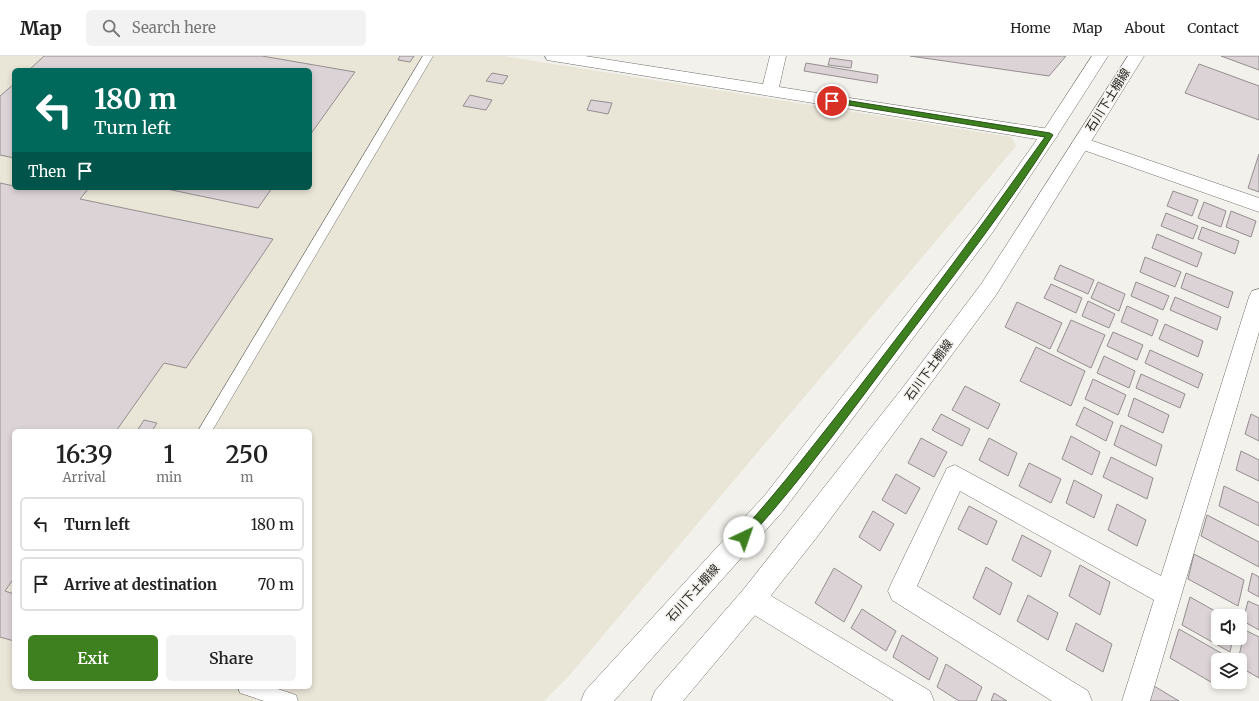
<!DOCTYPE html>
<meta charset="utf-8">
<style>
body{margin:0;font-family:Merriweather,"Noto Sans JP",serif;background:#f2f2f2;color:#222;height:100vh;display:flex;flex-direction:column;font-size:15px;white-space:nowrap}
*{box-sizing:border-box;margin:0}
p{font-size:13px;color:#767676}
.icon{flex:none;width:22px;height:22px;fill:none;stroke:currentColor;stroke-width:2;stroke-linecap:round;stroke-linejoin:round}
.map{position:relative;flex:1;overflow:hidden}
.drawer{position:absolute;left:12px;top:373px;width:300px;height:260px;display:flex;flex-direction:column;background:#fff;border-radius:6px;box-shadow:0 2px 6px #0003}
.drawer>*{flex:none}
.guide{position:absolute;left:12px;top:12px;width:300px;height:122px;border-radius:6px;box-shadow:0 2px 6px #0003;background:#00695c;color:#fff;overflow:hidden}
.controls{position:absolute;left:1211px;top:553px;display:grid;gap:8px}
.controls a{display:grid;place-items:center;width:36px;height:36px;border-radius:6px;background:#fff;box-shadow:0 2px 6px #0003;font-size:20px}
.pin{position:absolute;display:grid;place-items:center;width:34px;height:34px;color:#fff;margin:-17px;border:2px solid #fff;border-radius:50%;box-shadow:0 1px 4px #0007}
.me{position:absolute;width:44px;margin:-22px;rotate:42deg;stroke-linejoin:round;filter:drop-shadow(0 0 3px #0008)}
.turn{display:flex;align-items:center;gap:14px;height:84px;padding:0 16px;font-size:18px}
.turn .icon{width:52px;height:52px;stroke-width:2.5}
.turn b{display:block;font-size:28px;line-height:34px}
.then{display:flex;align-items:center;height:38px;padding:0 16px;background:#0003;gap:8px;font-size:15px}
.eta{display:flex;justify-content:space-evenly;align-items:center;height:68px;text-align:center}
.eta b{font-size:24px;font-weight:600;line-height:28px}
.primary-button{display:flex;gap:8px;margin-top:auto;padding:8px 16px}
.primary-button a{flex:1;height:46px;border-radius:6px;background:#3e7f20;color:#fff;font-size:16px;font-weight:600;line-height:46px;text-align:center}
.primary-button a+a{background:#f2f2f2;color:#222}
ul{padding:0;list-style:none}
li{display:flex;align-items:center;gap:12px;height:54px;margin:0 8px 6px;padding:0 8px;border:2px solid #e0e0e0;border-radius:6px}
li div{flex:1}
li b{display:block;font-size:15px}
li em{font-style:normal}
header{display:flex;align-items:center;gap:24px;box-sizing:border-box;height:56px;padding:0 20px;background:#fff;border-bottom:1px solid #e0e0e0}
header strong{font-size:19px}
nav{display:flex;gap:22px;margin-inline-start:auto;font-size:14px}
.search{width:280px;height:36px;background:#f2f2f2;display:flex;align-items:center;gap:10px;box-sizing:border-box;padding:0 14px;border-radius:6px;color:#767676;font-size:15px}
.map>svg:first-child{display:block}
.built{fill:#e9e5d7;fill-rule:evenodd}
.building{fill:#dbd3d6;stroke:#958e90}
.lines{fill:none;stroke-linecap:round;stroke-linejoin:round}
.service-casing{stroke:#716f6a;stroke-width:1}
.minor-casing{stroke:#716f6a;stroke-width:1}
.tertiary-casing{stroke:#716f6a;stroke-width:1}
.service{fill:#fff;fill-rule:evenodd}
.minor{fill:#fff;fill-rule:evenodd}
.tertiary{fill:#fff;fill-rule:evenodd}
.route{fill:#3e7f20;stroke:#285315}
.labels{text-anchor:middle;stroke-width:3;stroke-linejoin:round;paint-order:stroke}
.street-label{font-size:12px;fill:#201f1d;stroke:#f3f1eb}
</style>
<header>
<strong>Map</strong>
<div class="search"><svg class="icon" aria-label="search" viewBox="0 0 24 24"><circle cx="10" cy="10" r="6"/><path d="M15 15l6 6"/></svg>Search here</div>
<nav><a>Home</a><a>Map</a><a>About</a><a>Contact</a></nav>
</header>
<div class="map">
<svg width="1259" height="645" viewBox="0 0 1259 645">
<rect width="100%" height="100%" fill="#f3f1eb"/>
<path class="built" d="M0 0H503L1011 81 1016 90 568 621 544 645H0ZM14 14H310V132H14ZM14 375H310V631H14Z"/>
<g class="building">
<polygon points="44,0 262,0 355,16 310,79 310,14 29,14"/>
<polygon points="400,0 414,0 410,6 398,4"/>
<polygon points="910,0 1066,0 1049,20"/>
<polygon points="1221,0 1259,0 1259,14"/>
<polygon points="830,2 852,5 851,12 828,9"/>
<polygon points="806,7 878,19 877,27 804,15"/>
<polygon points="1199,8 1259,30 1259,64 1185,37"/>
<polygon points="492,17 508,20 503,28 486,25"/>
<polygon points="14,28 14,102 0,99 0,40"/>
<polygon points="470,39 492,44 486,54 463,50"/>
<polygon points="591,44 612,47 608,58 587,54"/>
<polygon points="1259,98 1259,136 1248,132"/>
<polygon points="0,127 14,130 14,132 30,133 89,132 80,143 273,183 186,312 164,307 116,375 14,375 14,522 5,535 14,538 14,585 0,581"/>
<polygon points="162,132 272,132 258,152"/>
<polygon points="1173,135 1198,144 1192,160 1167,150"/>
<polygon points="1204,146 1226,155 1221,171 1198,162"/>
<polygon points="1231,155 1256,165 1251,181 1226,171"/>
<polygon points="1166,157 1198,170 1193,183 1161,170"/>
<polygon points="1202,171 1239,185 1235,198 1198,183"/>
<polygon points="1157,178 1202,197 1197,211 1152,192"/>
<polygon points="1145,201 1181,216 1175,231 1140,216"/>
<polygon points="1060,209 1094,224 1088,238 1054,223"/>
<polygon points="1186,217 1233,236 1228,252 1181,232"/>
<polygon points="1098,226 1125,238 1119,255 1091,242"/>
<polygon points="1136,226 1169,240 1163,254 1131,240"/>
<polygon points="1051,228 1082,242 1076,257 1044,242"/>
<polygon points="1175,241 1221,261 1217,274 1170,254"/>
<polygon points="1088,245 1115,258 1109,272 1082,260"/>
<polygon points="1017,246 1062,267 1050,293 1005,271"/>
<polygon points="1127,250 1158,264 1152,280 1121,266"/>
<polygon points="1071,264 1105,279 1091,312 1057,295"/>
<polygon points="1165,268 1203,285 1198,301 1159,283"/>
<polygon points="1113,276 1143,289 1137,304 1107,290"/>
<polygon points="1036,291 1085,315 1071,350 1020,325"/>
<polygon points="1150,294 1203,318 1198,332 1145,307"/>
<polygon points="1104,300 1135,315 1129,332 1097,317"/>
<polygon points="1141,318 1185,338 1180,352 1136,332"/>
<polygon points="1093,323 1126,339 1118,359 1085,343"/>
<polygon points="965,330 1000,348 988,373 952,354"/>
<polygon points="1134,342 1169,359 1163,377 1128,360"/>
<polygon points="1084,351 1113,366 1106,385 1076,369"/>
<polygon points="941,358 970,373 962,390 932,374"/>
<polygon points="1251,358 1259,362 1259,385 1245,378"/>
<polygon points="144,364 157,367 152,375 137,375"/>
<polygon points="1121,369 1162,389 1156,410 1114,389"/>
<polygon points="1071,380 1100,396 1092,419 1062,403"/>
<polygon points="921,382 947,396 934,421 908,407"/>
<polygon points="989,382 1017,397 1008,420 979,404"/>
<polygon points="1241,395 1259,404 1259,425 1236,414"/>
<polygon points="1111,401 1153,422 1147,443 1103,421"/>
<polygon points="1029,407 1061,423 1051,447 1019,430"/>
<polygon points="896,418 920,432 906,458 882,444"/>
<polygon points="1074,424 1102,439 1094,462 1066,447"/>
<polygon points="1224,430 1259,447 1259,470 1219,450"/>
<polygon points="1117,448 1146,464 1137,490 1108,474"/>
<polygon points="969,450 997,465 987,489 958,473"/>
<polygon points="873,455 894,468 880,495 859,481"/>
<polygon points="1207,459 1259,486 1259,511 1201,480"/>
<polygon points="1022,479 1051,495 1041,521 1012,504"/>
<polygon points="1194,498 1244,524 1238,550 1188,523"/>
<polygon points="1080,509 1110,526 1100,559 1069,540"/>
<polygon points="986,511 1012,527 1000,559 973,542"/>
<polygon points="834,512 862,530 844,566 815,547"/>
<polygon points="1252,517 1259,521 1259,541 1248,535"/>
<polygon points="1028,539 1058,557 1048,584 1017,565"/>
<polygon points="1190,541 1224,560 1218,560 1218,582 1233,582 1230,596 1182,569"/>
<polygon points="1248,545 1259,550 1259,574 1243,565"/>
<polygon points="862,553 896,575 886,595 851,572"/>
<polygon points="1076,567 1112,588 1103,616 1066,594"/>
<polygon points="1179,573 1228,601 1228,604 1218,604 1218,626 1223,626 1221,632 1170,602"/>
<polygon points="1245,574 1259,581 1259,622 1240,611 1240,604 1238,604"/>
<polygon points="902,579 938,602 929,624 893,601"/>
<polygon points="946,608 982,631 976,645 959,645 937,631"/>
<polygon points="1149,627 1179,645 1144,645"/>
<polygon points="994,637 1007,645 991,645"/>
</g>
<g class="lines">
<defs>
<g id="service">
<polygon points="423,0 433,0 212,375 198,375"/>
<polygon points="238,631 272,631 296,639 298,645 264,645 240,637"/>
</g>
<g id="minor">
<polygon points="545,0 585,0 763,28 770,0 786,0 779,31 1049,73 1055,75 1058,79 1055,83 1049,85 553,5 547,4"/>
<polygon points="1081,81 1259,142 1259,156 1075,91 1072,87 1075,83"/>
<polygon points="1259,233 1259,276 1150,645 1122,645 1154,544 960,435 917,530 1088,635 1092,645 1052,645 892,544 888,535 892,526 947,412 955,409 1161,520 1249,241 1252,235"/>
<polygon points="752,530 761,534 930,635 934,645 894,645 743,552 739,543 743,534"/>
</g>
<g id="tertiary">
<polygon points="1092,0 1108,0 1055,83 992,177 783,455 614,645 581,645 585,635 765,439 978,167 1043,75"/>
<polygon points="1128,0 1144,0 996,239 817,481 761,552 683,645 651,645 655,635 743,534 799,463 904,330 982,227"/>
</g>
</defs>
<use href="#service" class="service-casing"/>
<use href="#minor" class="minor-casing"/>
<use href="#tertiary" class="tertiary-casing"/>
<use href="#service" class="service"/>
<use href="#minor" class="minor"/>
<use href="#tertiary" class="tertiary"/>
</g>
<path class="route" d="M832 42 1050 77 1053 79C1009 149 958 214 908 280 856 349 805 420 747 484L744 486 740 484 739 481 740 477C782 431 819 382 857 334 921 251 984 167 1045 81L830 46 829 45Z"/>
<g class="labels">
<g class="street-label">
<text transform="translate(1108 44) rotate(-58)" y="4">石川下土棚線</text>
<text transform="translate(929 314) rotate(-54)" y="4">石川下土棚線</text>
<text transform="translate(693 537) rotate(-48)" y="4">石川下土棚線</text>
</g>
</g>
</svg>
<div class="controls">
<a><svg class="icon" aria-label="sound" viewBox="0 0 24 24"><path d="M4 9h4l5-4v14l-5-4H4zM17 9q2 3 0 6"/></svg></a>
<a><svg class="icon" aria-label="layers" viewBox="0 0 24 24"><path d="M12 4l9 5-9 5-9-5zM3 14l9 5 9-5"/></svg></a>
</div>
<div class="pin" style="left:832px;top:45px;background:#d93025"><svg class="icon" aria-label="arrive" viewBox="0 0 24 24"><path d="M6 21V4h12l-3 4 3 4H6"/></svg></div>
<svg class="me" style="left:744px;top:481px" viewBox="-20 -20 40 40"><circle r="19" fill="#fff"/><path d="M0-13L10 11 0 6-10 11z" fill="#3e7f20"/></svg>
<div class="guide">
<div class="turn"><svg class="icon" aria-label="left" viewBox="0 0 24 24"><path d="M17 20v-9H6M10 6l-5 5 5 5"/></svg><div><b>180 m</b>Turn left</div></div>
<div class="then">Then<svg class="icon" aria-label="arrive" viewBox="0 0 24 24"><path d="M6 21V4h12l-3 4 3 4H6"/></svg></div>
</div>
<section class="drawer">
<div class="eta">
<div><b>16:39</b><p>Arrival</p></div>
<div><b>1</b><p>min</p></div>
<div><b>250</b><p>m</p></div>
</div>
<ul>
<li><svg class="icon" aria-label="left" viewBox="0 0 24 24"><path d="M17 20v-9H6M10 6l-5 5 5 5"/></svg><div><b>Turn left</b></div><em>180 m</em></li>
<li><svg class="icon" aria-label="arrive" viewBox="0 0 24 24"><path d="M6 21V4h12l-3 4 3 4H6"/></svg><div><b>Arrive at destination</b></div><em>70 m</em></li>
</ul>
<div class="primary-button"><a>Exit</a><a>Share</a></div>
</section>
</div>
